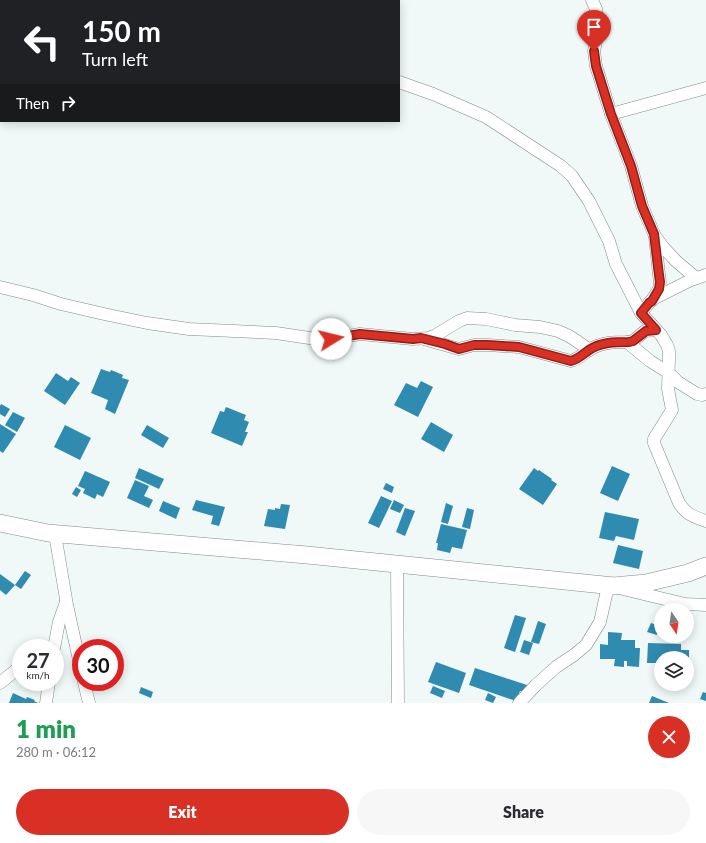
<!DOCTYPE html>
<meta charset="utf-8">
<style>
body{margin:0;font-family:Lato,sans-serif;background:#f7f7f7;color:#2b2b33;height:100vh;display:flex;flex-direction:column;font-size:15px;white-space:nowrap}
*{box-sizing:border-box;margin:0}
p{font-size:13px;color:#7c7c81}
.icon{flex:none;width:22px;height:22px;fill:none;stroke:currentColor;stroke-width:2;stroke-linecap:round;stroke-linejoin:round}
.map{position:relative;height:703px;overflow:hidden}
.panel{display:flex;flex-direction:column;background:#fff;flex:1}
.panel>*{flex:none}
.hud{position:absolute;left:0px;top:0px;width:400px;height:122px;box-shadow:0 2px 10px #0003;background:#202124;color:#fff;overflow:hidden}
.needle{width:26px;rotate:167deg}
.buttons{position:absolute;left:654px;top:603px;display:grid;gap:8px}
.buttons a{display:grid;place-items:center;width:40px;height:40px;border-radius:50%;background:#fff;box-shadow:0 2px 10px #0003;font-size:20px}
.speed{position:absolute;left:12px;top:639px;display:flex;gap:8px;font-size:20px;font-weight:700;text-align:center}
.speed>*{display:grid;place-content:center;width:52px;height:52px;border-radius:50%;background:#fff;box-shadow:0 2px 10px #0003;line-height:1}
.speed small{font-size:10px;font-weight:400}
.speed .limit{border:6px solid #d22;background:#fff;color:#111}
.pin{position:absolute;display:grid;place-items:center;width:34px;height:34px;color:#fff;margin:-41px -17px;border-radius:50% 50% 50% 0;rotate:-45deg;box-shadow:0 0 4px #0007}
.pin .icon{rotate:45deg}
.me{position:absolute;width:44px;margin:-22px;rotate:81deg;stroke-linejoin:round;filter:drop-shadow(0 0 3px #0008)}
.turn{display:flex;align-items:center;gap:14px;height:84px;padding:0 16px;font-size:18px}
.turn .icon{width:52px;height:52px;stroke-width:2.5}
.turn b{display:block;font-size:28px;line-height:34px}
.then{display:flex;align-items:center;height:38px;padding:0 16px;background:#0003;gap:8px;font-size:15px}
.round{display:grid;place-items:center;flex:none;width:42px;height:42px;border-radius:21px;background:#f7f7f7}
.headline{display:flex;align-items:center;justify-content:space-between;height:68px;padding:0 16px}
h1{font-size:24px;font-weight:800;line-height:30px;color:#1e9e55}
.cta{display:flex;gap:8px;margin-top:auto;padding:8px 16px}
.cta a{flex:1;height:46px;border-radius:24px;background:#d93025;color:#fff;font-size:16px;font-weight:800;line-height:46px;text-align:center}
.cta a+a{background:#f7f7f7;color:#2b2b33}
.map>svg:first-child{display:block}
.building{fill:#2f8bb0}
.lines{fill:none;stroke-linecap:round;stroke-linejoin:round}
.street-casing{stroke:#838b8b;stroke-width:13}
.secondary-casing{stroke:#838b8b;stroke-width:18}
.street{stroke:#fff;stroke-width:12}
.secondary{stroke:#fff;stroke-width:17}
.route-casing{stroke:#8d1f18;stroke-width:10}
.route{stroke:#d93025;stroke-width:7}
</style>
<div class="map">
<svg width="706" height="703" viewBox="0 0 706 703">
<rect width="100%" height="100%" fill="#f0f8f8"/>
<g class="building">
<polygon points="101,369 110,372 111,370 123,375 122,378 129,380 115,414 105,409 108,400 91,393"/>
<polygon points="56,373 68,381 71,377 80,383 65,405 44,391"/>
<polygon points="421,381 433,387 418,417 394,405 406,383 417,388"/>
<polygon points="1,404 10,409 5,417 0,414 0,406"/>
<polygon points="226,407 246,415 244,420 249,422 245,432 248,432 242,446 211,433 220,411 224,412"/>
<polygon points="13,412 25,418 17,432 5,425"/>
<polygon points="431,422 453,435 444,452 421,439"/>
<polygon points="0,424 16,434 3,453 0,451"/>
<polygon points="65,425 91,438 80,460 54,447"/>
<polygon points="147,425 169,438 163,448 141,435"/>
<polygon points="612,466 630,474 618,501 600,493"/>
<polygon points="139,468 164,479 159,489 135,478"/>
<polygon points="534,468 538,471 539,470 552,479 551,480 557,484 543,505 519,489"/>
<polygon points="85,471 110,482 103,497 97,494 95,499 83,493 85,489 78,486"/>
<polygon points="135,480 149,486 144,496 153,500 149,508 127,498"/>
<polygon points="386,483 394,487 392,493 383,489"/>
<polygon points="76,487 81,490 77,497 72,494"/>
<polygon points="381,496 392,501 379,528 368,523"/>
<polygon points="196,500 225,507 219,526 211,524 213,516 192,510"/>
<polygon points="394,500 404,505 400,513 390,509"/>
<polygon points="163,501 180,508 176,519 159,511"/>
<polygon points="446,503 453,506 448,524 441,522"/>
<polygon points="281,504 290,505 285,529 264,526 268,509 275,510 275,508 280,509"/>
<polygon points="405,508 415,511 405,536 396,532"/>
<polygon points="467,508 474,510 470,529 462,527"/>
<polygon points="605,512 639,519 634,540 616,536 614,541 599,538"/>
<polygon points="441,524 467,530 462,549 452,547 450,553 437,550 438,543 436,543"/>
<polygon points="618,545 643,551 639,569 613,563"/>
<polygon points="25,571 31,575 21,589 15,585"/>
<polygon points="0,574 15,585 6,595 0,590"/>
<polygon points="515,615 526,618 515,652 504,648"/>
<polygon points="538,621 546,624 539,644 531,642"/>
<polygon points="651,623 660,626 657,635 647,632"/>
<polygon points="608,632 622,633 621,640 635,640 635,648 640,648 639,667 627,666 627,661 624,661 624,667 614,666 615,659 600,659 600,644 608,645"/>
<polygon points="524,640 533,643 529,655 520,652"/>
<polygon points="648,643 681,644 681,650 689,650 689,664 687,664 687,658 661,658 661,663 647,663"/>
<polygon points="115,652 122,655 115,673"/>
<polygon points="436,662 466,673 459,693 428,682"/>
<polygon points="475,668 530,686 527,693 520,691 516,701 469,685"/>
<polygon points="433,686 445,691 442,698 430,693"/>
<polygon points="141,687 153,692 151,698 139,693"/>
<polygon points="703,692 706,693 706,701 700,699"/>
<polygon points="13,693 26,699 27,697 35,700 34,701 38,703 9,703"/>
<polygon points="488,693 496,697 493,703 485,700"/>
<polygon points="652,696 669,703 649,703"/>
</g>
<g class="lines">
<defs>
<g id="street">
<polyline points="176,0 178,1"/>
<polyline points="592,0 596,9 597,22 597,36 594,51 596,66 611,114 631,166 642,206 655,236 663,247 676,261 696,278"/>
<polyline points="41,1 42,0"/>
<polyline points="0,46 1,45"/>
<path d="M399 82 433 94 486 117 561 166 572 176 589 201 609 241 616 264 641 313 652 325 661 335 667 345 669 351V358L668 389 672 410 654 439V443L679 503C687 515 694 517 706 521"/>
<polyline points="611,114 706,88"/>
<polyline points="0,287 33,295 61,304 104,314 147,323 189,329 276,333 316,339 331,339 360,334 413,339 428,338 436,335 459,321 467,318 486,319 515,325 540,327 558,331 569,336 590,350"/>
<polyline points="652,300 659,289 660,282 659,275 655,237"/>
<polyline points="641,313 649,303 655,298 691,280 706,275"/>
<path d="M424 339 459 349 474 345H488L519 347 571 361C579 359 583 354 589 350 601 342 615 342 629 342L633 341 645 331 656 330"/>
<polyline points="627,342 650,361 669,373 678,382 697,394 702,395 706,394"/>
<polyline points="55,534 67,605 81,669"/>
<polyline points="397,565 398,703"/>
<polyline points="623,589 685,604 706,605"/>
<polyline points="54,648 59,622 66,602"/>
<polyline points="84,682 89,703"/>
<polyline points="0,683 21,666"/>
<polyline points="46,703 49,682"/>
<polyline points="519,703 536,685 556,667 574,655 586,645 600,622 608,586"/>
</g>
<polyline id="secondary" points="0,523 48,533 307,555 614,586 646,583 688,573 706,566"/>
</defs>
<use href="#street" class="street-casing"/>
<use href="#secondary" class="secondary-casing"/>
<use href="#street" class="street"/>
<use href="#secondary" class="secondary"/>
</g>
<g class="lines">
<defs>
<path id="route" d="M331 339 360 334 413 339 421 338 445 344 459 349 474 345H488L519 347 571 361C579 359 583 354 589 350 601 342 615 342 629 342L633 341 646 331 656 330 641 313 649 303 652 301 659 289 660 282 659 275 654 234 642 206 631 166 611 114 596 66 594 51"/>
</defs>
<use href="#route" class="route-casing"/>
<use href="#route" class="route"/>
</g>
</svg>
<div class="buttons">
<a><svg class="needle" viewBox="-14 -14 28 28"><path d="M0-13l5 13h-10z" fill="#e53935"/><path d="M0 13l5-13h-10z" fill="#7c7c81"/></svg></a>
<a><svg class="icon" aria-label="layers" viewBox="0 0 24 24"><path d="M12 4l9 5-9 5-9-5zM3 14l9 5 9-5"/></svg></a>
</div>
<div class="speed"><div>27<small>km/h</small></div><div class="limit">30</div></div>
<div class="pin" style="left:594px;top:51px;background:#d93025"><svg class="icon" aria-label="arrive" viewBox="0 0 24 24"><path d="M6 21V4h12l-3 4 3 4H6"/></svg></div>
<svg class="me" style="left:331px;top:339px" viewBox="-20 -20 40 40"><circle r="19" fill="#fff"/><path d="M0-13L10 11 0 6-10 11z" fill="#d93025"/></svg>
<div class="hud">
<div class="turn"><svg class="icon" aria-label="left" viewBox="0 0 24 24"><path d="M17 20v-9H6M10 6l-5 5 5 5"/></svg><div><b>150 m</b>Turn left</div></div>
<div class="then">Then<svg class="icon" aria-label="right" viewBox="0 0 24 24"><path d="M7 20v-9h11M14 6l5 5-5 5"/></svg></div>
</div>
</div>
<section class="panel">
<div class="headline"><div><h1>1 min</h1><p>280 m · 06:12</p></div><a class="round" style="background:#d93025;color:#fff"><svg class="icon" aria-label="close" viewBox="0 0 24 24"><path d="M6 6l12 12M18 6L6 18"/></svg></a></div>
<div class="cta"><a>Exit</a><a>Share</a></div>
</section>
